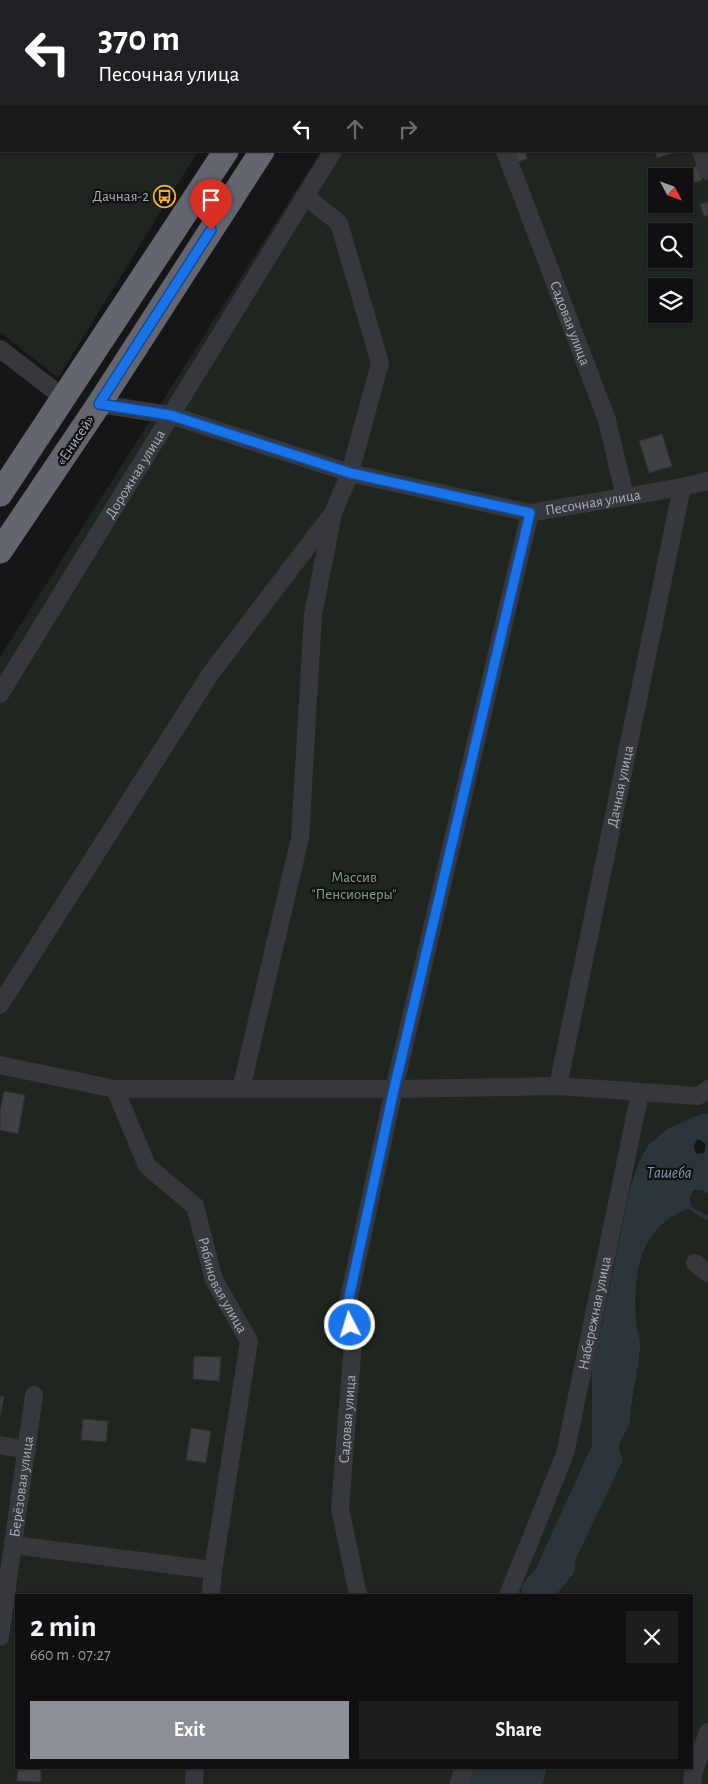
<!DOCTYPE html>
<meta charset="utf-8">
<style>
body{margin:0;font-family:"Alegreya Sans",sans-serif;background:#1e1e20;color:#f1f3f6;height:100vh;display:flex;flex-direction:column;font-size:19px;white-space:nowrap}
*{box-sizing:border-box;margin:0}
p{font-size:16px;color:#9c9d9f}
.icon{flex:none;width:28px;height:28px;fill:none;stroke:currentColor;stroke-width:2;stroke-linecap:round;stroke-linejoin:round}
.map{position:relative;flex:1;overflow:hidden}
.details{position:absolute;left:15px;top:1594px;width:678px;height:175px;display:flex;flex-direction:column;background:#101012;border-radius:0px;box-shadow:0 1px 4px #0004,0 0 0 1px #303032}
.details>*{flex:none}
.hud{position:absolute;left:0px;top:0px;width:709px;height:152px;box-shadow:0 1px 4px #0004,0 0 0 1px #303032;background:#202124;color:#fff;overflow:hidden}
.needle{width:32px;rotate:131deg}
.fabs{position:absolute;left:648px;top:168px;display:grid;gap:10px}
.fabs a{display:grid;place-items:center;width:45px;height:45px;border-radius:0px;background:#101012;box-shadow:0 1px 4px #0004,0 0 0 1px #303032;font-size:25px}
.pin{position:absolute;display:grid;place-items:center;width:42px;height:42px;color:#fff;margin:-51px -21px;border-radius:50% 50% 50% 0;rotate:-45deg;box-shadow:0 0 5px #0007}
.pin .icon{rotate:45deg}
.me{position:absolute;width:55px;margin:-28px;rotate:355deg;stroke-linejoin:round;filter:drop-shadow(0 0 4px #0008)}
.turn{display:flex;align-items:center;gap:18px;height:105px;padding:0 15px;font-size:22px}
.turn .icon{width:65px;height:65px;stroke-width:2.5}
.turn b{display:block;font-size:35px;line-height:42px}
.lanes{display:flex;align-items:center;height:48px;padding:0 15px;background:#0003;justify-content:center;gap:25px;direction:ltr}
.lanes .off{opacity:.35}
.round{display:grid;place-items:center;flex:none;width:52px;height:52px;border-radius:0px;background:#1e1e20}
.headline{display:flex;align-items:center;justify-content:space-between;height:85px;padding:0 15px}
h1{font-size:30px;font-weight:600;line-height:38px}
.button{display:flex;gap:10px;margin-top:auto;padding:10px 15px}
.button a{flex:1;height:58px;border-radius:0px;background:#8c9099;color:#fff;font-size:20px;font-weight:600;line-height:58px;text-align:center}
.button a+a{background:#1e1e20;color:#f1f3f6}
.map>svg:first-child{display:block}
.green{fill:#1e261f;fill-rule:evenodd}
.water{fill:#2c353c;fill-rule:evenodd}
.building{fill:#404145;stroke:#303034}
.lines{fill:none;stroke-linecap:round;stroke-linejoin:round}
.minor{stroke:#37383d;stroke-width:18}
.highway{stroke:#63666e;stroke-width:25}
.route-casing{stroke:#114b97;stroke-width:12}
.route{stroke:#1a73e8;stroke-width:9}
.labels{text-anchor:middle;stroke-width:4.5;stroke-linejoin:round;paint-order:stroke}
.poi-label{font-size:15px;fill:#a8adb8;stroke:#111113;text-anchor:end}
.street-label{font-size:15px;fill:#a8adb8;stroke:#111113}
.park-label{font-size:15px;fill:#7fa381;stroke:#111113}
.water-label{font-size:16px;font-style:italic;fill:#7f9bb3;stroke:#111113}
</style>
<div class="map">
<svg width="708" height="1784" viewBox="0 0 708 1784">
<rect width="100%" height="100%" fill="#161618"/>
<g class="green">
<polygon points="0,0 296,0 1,1 1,151 198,151 58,378 0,332"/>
<path d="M399 0H708V1114H701L648 1145 639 1162 630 1188 601 1328 592 1353V1445L536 1568 522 1585V1595H16V1768H468L465 1784H0V657L321 151H708V1H398ZM656 176H684V204H656ZM656 231H684V259H656ZM656 286H684V314H656Z"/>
<polygon points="698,1189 708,1194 708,1213 706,1215 691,1206 691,1194"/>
<path d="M688 1209 708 1221V1784H543L547 1768H691V1595H556L573 1573 576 1559 623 1460C622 1456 619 1450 619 1446 620 1437 629 1430 630 1422 632 1398 638 1374 640 1350 641 1341 637 1330 636 1320 633 1274 639 1227 688 1209Z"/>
</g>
<g class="water">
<path d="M701 1114H708V1194L702 1190H694C690 1195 690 1200 691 1206L706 1215 708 1213V1221L688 1209C639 1227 633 1274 636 1320 637 1330 641 1341 640 1350 638 1374 631 1398 630 1422 629 1430 620 1437 619 1446 619 1450 622 1456 623 1460L576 1559 574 1573 556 1595H522V1585L536 1568 592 1445V1353L601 1328 630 1188 639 1162 648 1145 669 1128ZM698 1139 706 1144 704 1153 697 1154C693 1149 693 1144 698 1139Z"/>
<polygon points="468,1768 547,1768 543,1784 468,1784"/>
</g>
<g class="building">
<polygon points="514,151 525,151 527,159 518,162"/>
<polygon points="655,151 679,151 657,158"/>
<polygon points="697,166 702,180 693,183 689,169"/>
<polygon points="708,202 708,215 704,217 700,204"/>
<polygon points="662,434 672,466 649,473 639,441"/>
<polygon points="4,1091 25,1095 18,1134 0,1130 0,1111"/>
<polygon points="194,1356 221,1357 219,1381 193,1379"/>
<polygon points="0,1396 4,1397 0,1418"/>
<polygon points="83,1419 108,1421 106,1442 81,1440"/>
<polygon points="191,1428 211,1431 206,1463 186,1460"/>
<polygon points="18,1768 41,1768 41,1782 17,1781"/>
</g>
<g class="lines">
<g class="minor">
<polyline points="447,0 448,1"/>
<polyline points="649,0 650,1"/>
<polyline points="173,1 173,0"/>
<polyline points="411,1 412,0"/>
<polyline points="634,1 635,0"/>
<polyline points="0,118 1,118"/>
<path id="s1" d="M505 151 607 420 625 497"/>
<polyline points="701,151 708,171"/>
<polyline points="0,349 64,398"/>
<path id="s2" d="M99 404 170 415 350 473 530 513 682 487 708 481"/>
<path id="s3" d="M0 694 333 151"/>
<polyline points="0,1005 211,673 333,513 350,473 380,363 339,223 305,196"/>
<polyline points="0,1065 115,1089 394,1089 558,1086 698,1096 708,1089"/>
<path id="s4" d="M558 1086 682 487"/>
<path id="s5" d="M115 1089 147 1166 195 1206 214 1280 249 1341 213 1570 211 1595"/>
<polyline points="241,1089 300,838 313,615 332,519"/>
<polyline points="695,1263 708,1273"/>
<polyline points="0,1445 27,1450"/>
<polyline points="13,1545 213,1570"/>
<path id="s6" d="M358 1595 340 1508 353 1343 347 1307 394 1089 530 513"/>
<path id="s7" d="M508 1595 565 1454 640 1093"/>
<path id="s8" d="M0 1637 34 1395"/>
<polyline points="194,1784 195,1768"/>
<polyline points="459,1784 463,1768"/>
<polyline points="692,1784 693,1774 708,1732"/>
</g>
<g class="highway">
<polyline points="324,1 325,0"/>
<polyline points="358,1 359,0"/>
<polyline points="0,494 226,151"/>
<polyline points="0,551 99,404 262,151"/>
</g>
</g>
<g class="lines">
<defs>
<polyline id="route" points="211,230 99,404 170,415 350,473 530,513 394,1089 347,1307 350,1325"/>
</defs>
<use href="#route" class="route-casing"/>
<use href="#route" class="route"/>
</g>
<defs>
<symbol id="bus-ring" viewBox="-11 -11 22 22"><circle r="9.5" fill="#111113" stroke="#f2b134" stroke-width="1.5"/><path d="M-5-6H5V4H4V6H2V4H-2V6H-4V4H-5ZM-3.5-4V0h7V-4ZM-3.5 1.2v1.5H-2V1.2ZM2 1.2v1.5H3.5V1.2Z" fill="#f2b134"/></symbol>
</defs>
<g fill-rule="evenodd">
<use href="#bus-ring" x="152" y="184" width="25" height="25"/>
</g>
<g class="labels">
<g class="poi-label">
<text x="149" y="201">Дачная-2</text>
</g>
<g class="street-label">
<text dy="5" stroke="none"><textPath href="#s1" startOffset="184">Садовая улица</textPath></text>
<text transform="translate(75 440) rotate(-56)" y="5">«Енисей»</text>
<text dy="5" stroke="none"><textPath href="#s3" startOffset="258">Дорожная улица</textPath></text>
<text dy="5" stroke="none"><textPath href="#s2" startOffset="509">Песочная улица</textPath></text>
<text dy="5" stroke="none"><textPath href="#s4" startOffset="306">Дачная улица</textPath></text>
<text dy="5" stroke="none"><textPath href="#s5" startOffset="230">Рябиновая улица</textPath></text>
<text dy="5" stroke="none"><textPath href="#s7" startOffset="296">Набережная улица</textPath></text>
<text dy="5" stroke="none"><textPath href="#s6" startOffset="178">Садовая улица</textPath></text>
<text dy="5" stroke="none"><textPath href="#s8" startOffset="152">Берёзовая улица</textPath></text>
</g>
<g class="park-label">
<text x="354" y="882">Массив<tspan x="354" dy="17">"Пенсионеры"</tspan></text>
</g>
<g class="water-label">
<text x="669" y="1178">Ташеба</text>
</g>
</g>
</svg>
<div class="fabs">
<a><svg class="needle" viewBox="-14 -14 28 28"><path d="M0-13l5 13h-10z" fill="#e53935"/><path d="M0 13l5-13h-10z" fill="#9c9d9f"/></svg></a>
<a><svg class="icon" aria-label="search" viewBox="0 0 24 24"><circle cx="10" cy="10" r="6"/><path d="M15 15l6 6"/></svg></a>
<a><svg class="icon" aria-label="layers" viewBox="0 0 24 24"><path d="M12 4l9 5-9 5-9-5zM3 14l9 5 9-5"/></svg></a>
</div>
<div class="pin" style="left:211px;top:230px;background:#d93025"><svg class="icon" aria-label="arrive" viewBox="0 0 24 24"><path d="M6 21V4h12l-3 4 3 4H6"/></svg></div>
<svg class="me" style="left:350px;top:1325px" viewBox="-20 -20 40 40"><circle r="17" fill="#1a73e8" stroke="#fff" stroke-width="3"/><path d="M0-11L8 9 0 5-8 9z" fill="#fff"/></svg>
<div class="hud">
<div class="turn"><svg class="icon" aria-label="left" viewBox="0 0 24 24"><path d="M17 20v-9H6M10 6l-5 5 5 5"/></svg><div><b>370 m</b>Песочная улица</div></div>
<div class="lanes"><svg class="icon" aria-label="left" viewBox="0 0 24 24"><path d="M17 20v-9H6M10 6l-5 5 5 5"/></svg><svg class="icon off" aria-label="ahead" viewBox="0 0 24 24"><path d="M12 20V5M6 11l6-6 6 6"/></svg><svg class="icon off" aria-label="right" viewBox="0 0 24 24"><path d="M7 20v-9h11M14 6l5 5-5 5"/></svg></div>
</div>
<section class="details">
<div class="headline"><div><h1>2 min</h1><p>660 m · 07:27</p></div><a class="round"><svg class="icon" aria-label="close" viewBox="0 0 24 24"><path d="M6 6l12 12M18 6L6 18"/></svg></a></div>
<div class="button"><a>Exit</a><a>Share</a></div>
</section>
</div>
